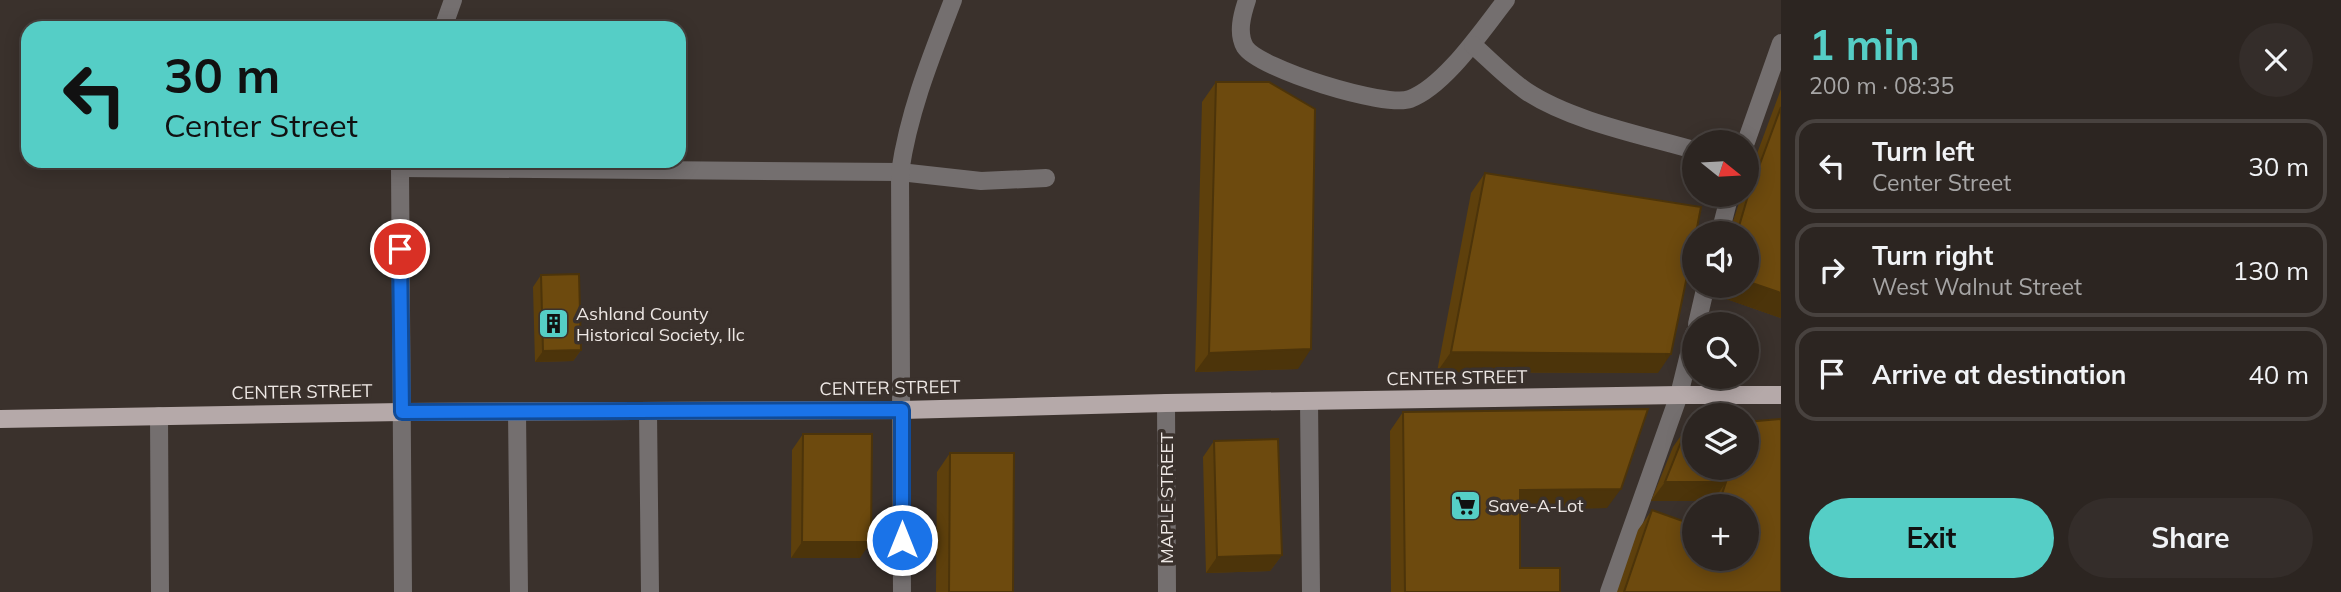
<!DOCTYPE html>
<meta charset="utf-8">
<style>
body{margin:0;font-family:Mulish,sans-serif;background:#342d2a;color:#f1f3f6;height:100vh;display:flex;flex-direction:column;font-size:26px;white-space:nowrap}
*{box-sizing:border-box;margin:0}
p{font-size:23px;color:#a6a5a5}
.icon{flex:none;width:38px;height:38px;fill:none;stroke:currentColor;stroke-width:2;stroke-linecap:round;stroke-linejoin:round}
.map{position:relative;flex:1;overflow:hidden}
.side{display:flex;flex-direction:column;background:#2c2521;width:560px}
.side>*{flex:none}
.top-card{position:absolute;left:21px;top:21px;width:665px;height:147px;border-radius:21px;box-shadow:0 4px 18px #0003,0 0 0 2px #48423f;background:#55cec6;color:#111;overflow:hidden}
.needle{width:46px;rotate:108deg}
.controls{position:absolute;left:1682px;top:130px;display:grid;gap:14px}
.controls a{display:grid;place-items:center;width:77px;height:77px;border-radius:50%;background:#2c2521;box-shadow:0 4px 18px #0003,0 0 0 2px #48423f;font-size:35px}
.pin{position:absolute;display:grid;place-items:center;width:60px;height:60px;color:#fff;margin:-30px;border:4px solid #fff;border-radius:50%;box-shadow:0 2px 7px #0007}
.me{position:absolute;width:77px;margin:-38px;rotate:0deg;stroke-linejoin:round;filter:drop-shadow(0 0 5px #0008)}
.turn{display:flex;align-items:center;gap:24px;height:147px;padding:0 28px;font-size:32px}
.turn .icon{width:91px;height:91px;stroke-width:2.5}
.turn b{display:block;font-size:49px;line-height:60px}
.round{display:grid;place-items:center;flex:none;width:74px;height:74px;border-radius:37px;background:#342d2a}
.headline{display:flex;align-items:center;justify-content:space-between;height:119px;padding:0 28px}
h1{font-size:42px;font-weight:700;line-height:52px;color:#55cec6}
.cta{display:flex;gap:14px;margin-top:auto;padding:14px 28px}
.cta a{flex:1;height:80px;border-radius:42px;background:#55cec6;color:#111;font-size:28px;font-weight:700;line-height:80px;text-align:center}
.cta a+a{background:#342d2a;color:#f1f3f6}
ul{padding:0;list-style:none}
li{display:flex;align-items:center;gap:21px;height:94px;margin:0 14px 10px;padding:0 14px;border:4px solid #48423f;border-radius:21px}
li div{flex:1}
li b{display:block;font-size:26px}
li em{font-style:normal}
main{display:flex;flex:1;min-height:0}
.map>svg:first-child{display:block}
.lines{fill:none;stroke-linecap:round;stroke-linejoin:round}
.minor{stroke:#746f6f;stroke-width:18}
.major{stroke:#b5a9a9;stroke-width:18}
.wall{fill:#5e400c}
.shaded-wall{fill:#4c340a}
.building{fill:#6d4a0e;stroke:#4c340a;stroke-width:2}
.route-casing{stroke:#114b97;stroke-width:18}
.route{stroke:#1a73e8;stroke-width:12}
.labels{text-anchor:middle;stroke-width:7;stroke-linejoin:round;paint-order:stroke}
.poi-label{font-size:18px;fill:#ede7e4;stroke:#3a312c;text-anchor:start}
.street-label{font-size:18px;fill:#ede7e4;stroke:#3a312c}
</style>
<main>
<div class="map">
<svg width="1781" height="592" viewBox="0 0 1781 592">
<rect width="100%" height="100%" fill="#3a312c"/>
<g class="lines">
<g class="minor">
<path d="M1247 0C1242 15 1237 33 1245 47 1259 69 1385 108 1410 99 1445 86 1483 29 1506 0"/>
<polyline points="443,28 453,0"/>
<path d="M1473 45C1490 60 1507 78 1526 91 1571 121 1642 135 1694 150"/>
<polyline points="1746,142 1781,43"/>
<polyline points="402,161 400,168 403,592"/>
<polyline points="400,168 900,172 981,181 1046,178"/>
<polyline points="1720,233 1730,194"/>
<polyline points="1697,324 1706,285"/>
<polyline points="1309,401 1311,592"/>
<polyline points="1166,403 1167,592"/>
<polyline points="517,412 519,592"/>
<polyline points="648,412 650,592"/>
<polyline points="159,416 160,592"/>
<path d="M902 592 900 172C909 111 931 57 953 0"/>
<polyline points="1609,592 1679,395 1694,334"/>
</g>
<polyline class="major" points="0,419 402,412 902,410 1166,403 1679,395 1781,395"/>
</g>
<g class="wall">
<polygon points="1216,82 1298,369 1195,372 1202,102"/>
<polygon points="1781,89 1781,318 1712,294 1714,285 1746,285 1746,233 1729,233 1742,194 1746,194 1746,183"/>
<polygon points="1485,173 1658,373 1437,372 1471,193"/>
<polygon points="541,275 581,350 573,361 535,362 533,287"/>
<polygon points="1403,412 1607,508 1520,509 1520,568 1560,592 1391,592 1390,431"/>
<polygon points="1687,427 1746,467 1781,592 1617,592 1638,530 1652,510 1694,558 1746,506 1711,506 1713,501 1651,501 1673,447"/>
<polygon points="803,434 860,558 791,558 792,450"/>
<polygon points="1214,441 1282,555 1270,571 1206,573 1203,457"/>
<polygon points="950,453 1013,592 936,592 937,472"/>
</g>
<g class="shaded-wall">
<polygon points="1746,281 1781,293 1781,318 1712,294 1717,285 1746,285"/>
<polygon points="1311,349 1298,369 1195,372 1209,353"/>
<polygon points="581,350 573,361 535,362 543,351"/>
<polygon points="1451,352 1671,354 1658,373 1437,372"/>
<polygon points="1665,482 1726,482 1713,501 1651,501"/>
<polygon points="1621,489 1607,508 1506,510 1520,490"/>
<polygon points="802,542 871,542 860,558 791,558"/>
<polygon points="1282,555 1270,571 1206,573 1217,557"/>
</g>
<g class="building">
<polygon points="1216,82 1269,82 1315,109 1311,349 1209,353"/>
<polygon points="1781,107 1781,293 1746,281 1746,233 1737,233 1747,199"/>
<polygon points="1485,173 1701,207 1696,233 1694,233 1694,242 1671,354 1451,352"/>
<polygon points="579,274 581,350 543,351 541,275"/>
<polygon points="1648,409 1621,489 1520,490 1520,568 1560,568 1560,592 1405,592 1403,412"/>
<polygon points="1781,419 1781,592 1624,592 1652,510 1694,525 1694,558 1746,558 1746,506 1718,506 1726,482 1665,482 1687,427 1694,427 1694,467 1746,467 1746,422"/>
<polygon points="803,434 872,434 871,542 802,542"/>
<polygon points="1278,439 1282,555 1217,557 1214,441"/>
<polygon points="950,453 1014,453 1013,592 949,592"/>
</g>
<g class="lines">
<defs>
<polyline id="route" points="400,249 402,412 902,410 902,540"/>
</defs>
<use href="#route" class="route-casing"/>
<use href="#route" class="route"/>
</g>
<defs>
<symbol id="building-square" viewBox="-11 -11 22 22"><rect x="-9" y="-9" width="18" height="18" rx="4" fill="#55cec6" stroke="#3a312c"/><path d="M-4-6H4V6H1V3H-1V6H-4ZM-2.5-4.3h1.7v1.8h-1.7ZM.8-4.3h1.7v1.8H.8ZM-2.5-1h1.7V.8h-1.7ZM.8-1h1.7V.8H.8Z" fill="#111"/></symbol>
<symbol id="supermarket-square" viewBox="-11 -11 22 22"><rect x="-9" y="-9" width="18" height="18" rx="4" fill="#55cec6" stroke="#3a312c"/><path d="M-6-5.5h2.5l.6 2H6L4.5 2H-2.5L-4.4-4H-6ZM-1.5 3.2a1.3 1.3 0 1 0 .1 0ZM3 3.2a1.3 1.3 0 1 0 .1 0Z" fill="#111"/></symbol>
</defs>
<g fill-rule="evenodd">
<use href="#building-square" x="536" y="306" width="35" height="35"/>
<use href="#supermarket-square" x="1448" y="488" width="35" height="35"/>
</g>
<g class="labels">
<g class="poi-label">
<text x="576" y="320">Ashland County<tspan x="576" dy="21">Historical Society, llc</tspan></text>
<text x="1488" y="512">Save-A-Lot</text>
</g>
<g class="street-label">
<text transform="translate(1457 378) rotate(-1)" y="6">CENTER STREET</text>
<text transform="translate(890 388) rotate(-1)" y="6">CENTER STREET</text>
<text transform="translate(302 392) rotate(-1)" y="6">CENTER STREET</text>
<text transform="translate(1167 498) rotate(-90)" y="6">MAPLE STREET</text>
</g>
</g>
</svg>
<div class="controls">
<a><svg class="needle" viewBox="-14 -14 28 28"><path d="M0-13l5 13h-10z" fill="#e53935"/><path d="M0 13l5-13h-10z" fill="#a6a5a5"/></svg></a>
<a><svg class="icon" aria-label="sound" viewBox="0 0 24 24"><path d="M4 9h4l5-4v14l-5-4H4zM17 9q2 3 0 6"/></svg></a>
<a><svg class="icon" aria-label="search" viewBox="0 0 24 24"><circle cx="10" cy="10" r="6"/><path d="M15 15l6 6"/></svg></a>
<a><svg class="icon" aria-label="layers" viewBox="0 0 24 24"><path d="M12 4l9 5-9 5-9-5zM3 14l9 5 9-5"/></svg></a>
<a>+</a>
</div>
<div class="pin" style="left:400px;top:249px;background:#d93025"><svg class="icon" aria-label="arrive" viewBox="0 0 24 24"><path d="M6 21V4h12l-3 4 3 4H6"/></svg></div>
<svg class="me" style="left:902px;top:540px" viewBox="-20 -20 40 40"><circle r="17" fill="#1a73e8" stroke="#fff" stroke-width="3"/><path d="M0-11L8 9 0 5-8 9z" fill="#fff"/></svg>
<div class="top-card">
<div class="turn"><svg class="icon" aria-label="left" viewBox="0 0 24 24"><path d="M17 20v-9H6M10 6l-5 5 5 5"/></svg><div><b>30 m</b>Center Street</div></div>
</div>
</div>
<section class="side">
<div class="headline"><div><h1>1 min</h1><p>200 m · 08:35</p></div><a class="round"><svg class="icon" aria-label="close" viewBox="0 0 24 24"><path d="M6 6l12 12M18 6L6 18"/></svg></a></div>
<ul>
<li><svg class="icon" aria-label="left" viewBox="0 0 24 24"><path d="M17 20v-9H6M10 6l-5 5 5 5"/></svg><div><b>Turn left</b><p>Center Street</p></div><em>30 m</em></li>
<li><svg class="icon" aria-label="right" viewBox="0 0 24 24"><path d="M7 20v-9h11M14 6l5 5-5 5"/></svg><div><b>Turn right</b><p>West Walnut Street</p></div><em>130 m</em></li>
<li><svg class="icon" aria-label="arrive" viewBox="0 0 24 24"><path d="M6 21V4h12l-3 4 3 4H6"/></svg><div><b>Arrive at destination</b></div><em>40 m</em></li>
</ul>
<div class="cta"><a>Exit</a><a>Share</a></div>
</section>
</main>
